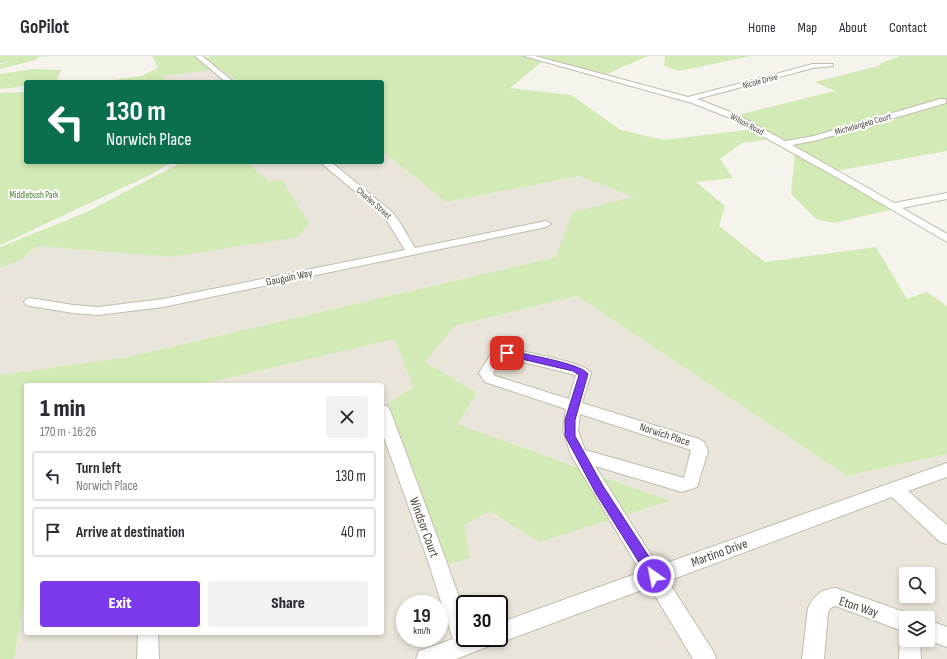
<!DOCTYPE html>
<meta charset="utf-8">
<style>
body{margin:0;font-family:"Sofia Sans Condensed",sans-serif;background:#f2f2f3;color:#2b2b33;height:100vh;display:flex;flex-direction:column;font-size:15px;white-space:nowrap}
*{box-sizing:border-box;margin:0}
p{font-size:13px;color:#7c7c81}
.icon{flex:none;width:22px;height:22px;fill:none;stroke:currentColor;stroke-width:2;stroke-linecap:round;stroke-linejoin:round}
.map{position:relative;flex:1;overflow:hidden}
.drawer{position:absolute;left:24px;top:327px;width:360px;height:252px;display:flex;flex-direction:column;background:#fff;border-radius:4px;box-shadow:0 2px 6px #0003}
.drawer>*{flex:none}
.guide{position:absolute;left:24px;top:24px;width:360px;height:84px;border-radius:4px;box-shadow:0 2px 6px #0003;background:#0b6e4f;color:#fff;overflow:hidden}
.controls{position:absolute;left:899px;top:511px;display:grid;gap:8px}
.controls a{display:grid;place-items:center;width:36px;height:36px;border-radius:4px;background:#fff;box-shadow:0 2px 6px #0003;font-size:20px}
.speed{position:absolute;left:396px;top:539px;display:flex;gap:8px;font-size:20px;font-weight:700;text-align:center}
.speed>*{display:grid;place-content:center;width:52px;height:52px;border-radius:50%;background:#fff;box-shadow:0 2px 6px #0003;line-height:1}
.speed small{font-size:10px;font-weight:400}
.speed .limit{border:2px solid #111;border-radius:6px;background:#fff;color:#111}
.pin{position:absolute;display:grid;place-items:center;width:34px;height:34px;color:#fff;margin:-17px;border-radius:8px;box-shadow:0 2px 6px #0006}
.me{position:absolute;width:44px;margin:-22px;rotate:327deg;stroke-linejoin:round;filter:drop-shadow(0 0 3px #0008)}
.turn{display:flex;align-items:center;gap:14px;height:84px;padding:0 16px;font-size:18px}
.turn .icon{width:52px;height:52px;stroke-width:2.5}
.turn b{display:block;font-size:28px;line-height:34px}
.round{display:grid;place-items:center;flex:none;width:42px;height:42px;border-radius:4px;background:#f2f2f3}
.head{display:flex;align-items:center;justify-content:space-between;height:68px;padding:0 16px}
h1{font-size:24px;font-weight:800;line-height:30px}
.button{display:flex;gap:8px;margin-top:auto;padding:8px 16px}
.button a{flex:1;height:46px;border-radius:4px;background:#7c3aed;color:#fff;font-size:16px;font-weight:800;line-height:46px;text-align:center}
.button a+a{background:#f2f2f3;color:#2b2b33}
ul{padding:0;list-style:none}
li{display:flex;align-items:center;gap:12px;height:50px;margin:0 8px 6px;padding:0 8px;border:2px solid #e1e1e2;border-radius:4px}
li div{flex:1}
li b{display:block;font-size:15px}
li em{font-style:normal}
header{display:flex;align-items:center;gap:24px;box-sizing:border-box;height:56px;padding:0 20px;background:#fff;border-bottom:1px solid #e1e1e2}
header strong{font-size:19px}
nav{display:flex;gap:22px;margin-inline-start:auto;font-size:14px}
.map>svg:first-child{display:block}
.residential{fill:#eae5da;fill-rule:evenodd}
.green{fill:#d2eab5}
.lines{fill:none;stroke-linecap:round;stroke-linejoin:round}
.street-casing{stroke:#c2bbae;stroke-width:2}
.street{fill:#fff;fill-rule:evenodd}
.route{fill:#7c3aed;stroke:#51269a}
.labels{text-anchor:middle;stroke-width:4;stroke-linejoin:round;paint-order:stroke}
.far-street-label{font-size:9px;fill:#4b4439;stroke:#fff}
.far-park-label{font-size:9px;fill:#4a7f2a;stroke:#fff}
.street-label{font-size:11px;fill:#4b4439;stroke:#fff}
.near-street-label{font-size:13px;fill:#4b4439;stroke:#fff}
</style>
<header>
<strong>GoPilot</strong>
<nav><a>Home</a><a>Map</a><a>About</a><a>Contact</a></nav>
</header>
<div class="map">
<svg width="947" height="603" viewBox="0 0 947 603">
<rect width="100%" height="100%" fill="#f6f3ec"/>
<g class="residential">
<polygon points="220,13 240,26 167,26 161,20"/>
<polygon points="382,95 446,146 579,120 634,141 572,156 556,201 128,301 0,319 0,212 22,203 37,190 171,201 269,127 247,106 382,106"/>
<path d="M577 240 847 420 947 398V603H14L26 533V577H382V329H199ZM906 518H928V540H906ZM405 548H439V582H405ZM465 548H499V582H465ZM906 562H928V584H906Z"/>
</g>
<g class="green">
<polygon points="0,0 52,0 38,1 35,4 0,13 0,8 9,6 0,7"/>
<polygon points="152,0 198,0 201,2 212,0 648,0 602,20 543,5 510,32 571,39 621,74 664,84 755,73 733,60 835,35 815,26 882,9 879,8 901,0 947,0 947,95 830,116 894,153 834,167 816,163 791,138 795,96 773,83 742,87 720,103 733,122 696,126 725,150 719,170 765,206 876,191 907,243 927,236 947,250 947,398 847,420 577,240 454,270 425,306 477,337 457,368 670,445 539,486 490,455 464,469 470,502 433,513 382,352 413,331 395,283 199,329 26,329 26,533 14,603 0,603 0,319 128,301 556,201 572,156 633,141 579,120 446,146 382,95 382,26 240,26 220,13 162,20 167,26 61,25 112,24 141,20 158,12"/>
<polygon points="665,0 752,0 679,15 664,10"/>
<polygon points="32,13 61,14 56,26 26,26 26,30 0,33 0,18"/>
<polygon points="26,36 26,106 173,106 150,119 0,189 0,37"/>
<polygon points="182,106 247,106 269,126 282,124 309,167 298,181 171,201 37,190 22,203 0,212 0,191 87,156"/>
</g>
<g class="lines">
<defs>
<g id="street">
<polygon points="195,0 202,0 234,26 226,26"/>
<polygon points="524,0 535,0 688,41 813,8 833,8 833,10 813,12 697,43 736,58 785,85 814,80 940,43 946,43 946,47 818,84 792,89 894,147 947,137 947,143 902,152 947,178 947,186 838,122 730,62 692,47"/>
<polygon points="320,106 331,106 392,156 399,165 415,192 546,165 551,168 546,171 163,251 98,259 73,257 30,250 26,249 24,246 26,243 30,242 73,249 98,251 163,243 405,194 384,160"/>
<path d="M507 292C522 296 585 306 591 317L582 347 699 383 704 386 708 395 697 431 682 436 595 410 658 510 947 407V421L908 435 947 469V488L940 486 892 441 668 525 713 595 716 603H693L650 531 499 587 494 585 492 589 456 603H416L419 595 453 583 426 499 382 376V349L387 350 390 354 444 499 465 558V582H499V567L641 516 571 399 563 375 566 353 485 326 479 317 491 298ZM507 302 576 319 569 343 495 320 493 317 499 307ZM580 358 691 394 684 422 585 394 578 375Z"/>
<path d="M836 532 913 559 915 562H906V584H920L921 603H899L900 584 903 577 905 576 836 550 832 551 828 556 824 603H802L808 552C814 539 822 533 836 532Z"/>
<polygon points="928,564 947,571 947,591 928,584"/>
<polygon points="138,577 158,577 159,603 137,603"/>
</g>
</defs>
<use href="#street" class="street-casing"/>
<use href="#street" class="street"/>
</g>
<path class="route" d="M507 294C522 298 581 307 588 318L575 364V380L603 430 659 516 661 520 659 524 654 525 650 524 595 436 565 380V364L579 319 573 315 504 299 502 297Z"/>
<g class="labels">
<g class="far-street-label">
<text transform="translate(760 25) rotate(-15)" y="3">Nicole Drive</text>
<text transform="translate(747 68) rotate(28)" y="3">Wilson Road</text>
<text transform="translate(863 68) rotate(-16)" y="3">Michelangelo Court</text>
<text transform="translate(374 147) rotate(41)" y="3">Charles Street</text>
</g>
<g class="far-park-label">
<text x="34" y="142">Middlebush Park</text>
</g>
<g class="street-label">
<text transform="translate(289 221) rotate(-12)" y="4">Gauguin Way</text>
<text transform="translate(665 378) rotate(18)" y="4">Norwich Place</text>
</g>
<g class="near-street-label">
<text transform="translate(425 471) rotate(70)" y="5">Windsor Court</text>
<text transform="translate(719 496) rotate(-20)" y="5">Martino Drive</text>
<text transform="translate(859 550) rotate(18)" y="5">Eton Way</text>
</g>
</g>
</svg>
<div class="controls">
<a><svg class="icon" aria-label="search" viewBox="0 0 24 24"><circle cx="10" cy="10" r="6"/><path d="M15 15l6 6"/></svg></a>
<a><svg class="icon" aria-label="layers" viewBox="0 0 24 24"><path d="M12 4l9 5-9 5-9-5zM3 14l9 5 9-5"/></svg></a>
</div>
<div class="speed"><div>19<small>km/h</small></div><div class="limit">30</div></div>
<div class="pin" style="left:507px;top:297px;background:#d93025"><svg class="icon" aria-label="arrive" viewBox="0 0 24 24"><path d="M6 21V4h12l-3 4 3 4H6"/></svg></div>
<svg class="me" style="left:654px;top:520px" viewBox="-20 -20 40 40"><circle r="17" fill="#7c3aed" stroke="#fff" stroke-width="3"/><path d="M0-11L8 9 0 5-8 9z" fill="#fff"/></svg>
<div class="guide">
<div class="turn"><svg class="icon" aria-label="left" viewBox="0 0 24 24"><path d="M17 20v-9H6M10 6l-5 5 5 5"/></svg><div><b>130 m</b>Norwich Place</div></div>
</div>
<section class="drawer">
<div class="head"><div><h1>1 min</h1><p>170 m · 16:26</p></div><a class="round"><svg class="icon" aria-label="close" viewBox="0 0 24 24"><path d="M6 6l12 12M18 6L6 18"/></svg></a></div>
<ul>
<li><svg class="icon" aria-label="left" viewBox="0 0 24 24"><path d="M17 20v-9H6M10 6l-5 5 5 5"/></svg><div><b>Turn left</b><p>Norwich Place</p></div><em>130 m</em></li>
<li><svg class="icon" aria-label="arrive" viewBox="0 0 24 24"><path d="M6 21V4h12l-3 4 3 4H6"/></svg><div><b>Arrive at destination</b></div><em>40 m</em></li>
</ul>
<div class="button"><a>Exit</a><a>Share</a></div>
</section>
</div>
